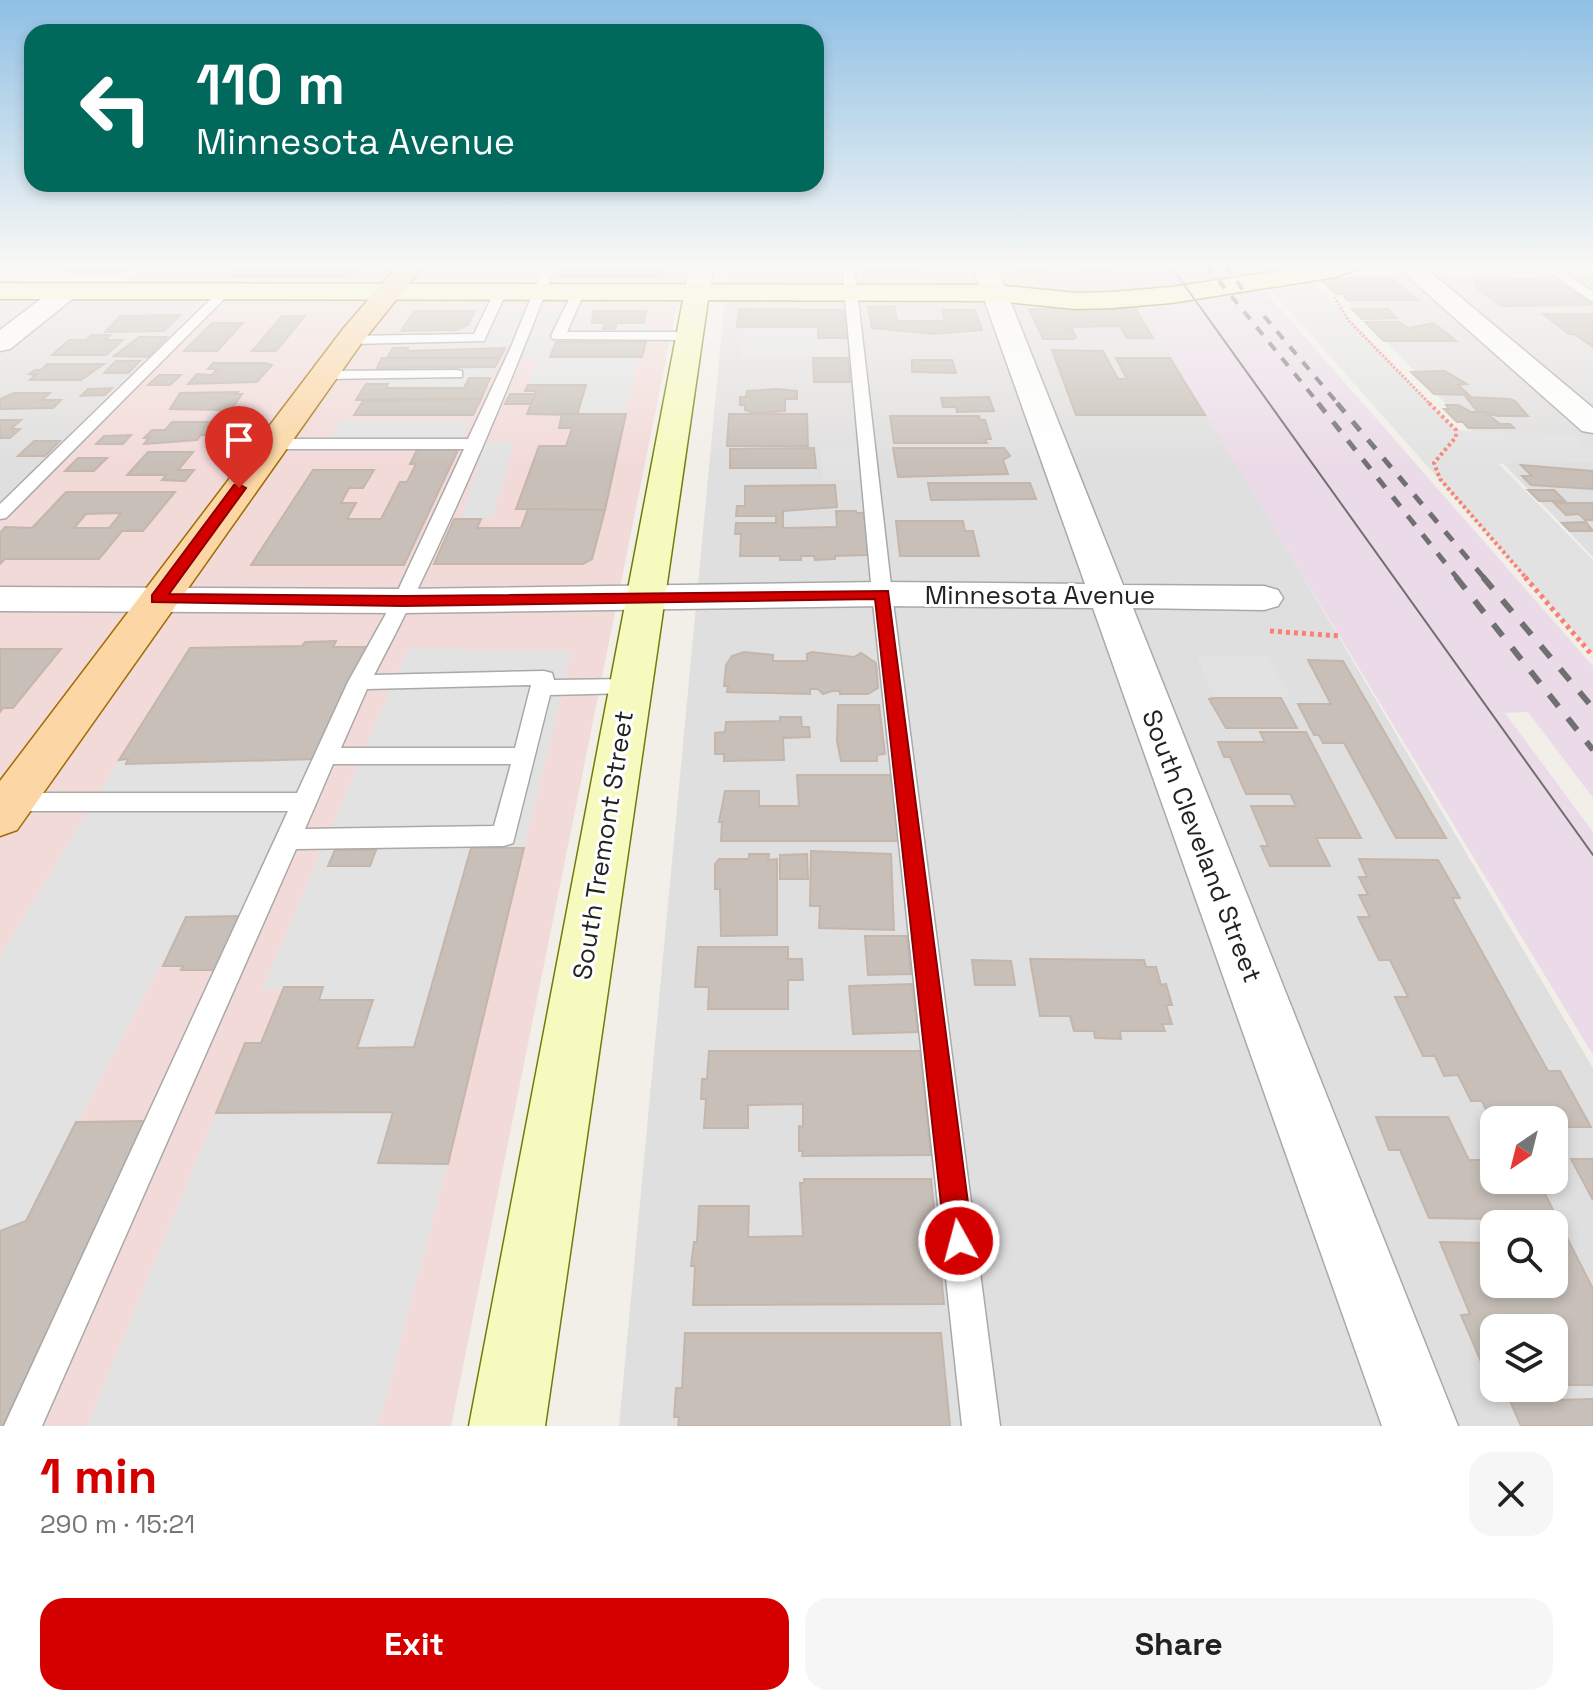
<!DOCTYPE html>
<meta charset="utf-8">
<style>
body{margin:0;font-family:"Space Grotesk",sans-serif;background:#f6f6f6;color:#222;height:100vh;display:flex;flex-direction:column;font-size:30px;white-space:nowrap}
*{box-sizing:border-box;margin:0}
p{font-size:26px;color:#767676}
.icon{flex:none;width:44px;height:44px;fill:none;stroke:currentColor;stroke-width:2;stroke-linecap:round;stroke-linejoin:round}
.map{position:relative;height:1426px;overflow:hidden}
.sheet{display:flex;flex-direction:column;background:#fff;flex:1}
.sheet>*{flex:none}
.hud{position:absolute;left:24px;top:24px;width:800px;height:168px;border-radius:24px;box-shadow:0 4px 12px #0003;background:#00695c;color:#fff;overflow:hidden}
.needle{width:52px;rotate:215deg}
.controls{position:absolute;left:1480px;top:1106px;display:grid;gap:16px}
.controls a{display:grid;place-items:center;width:88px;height:88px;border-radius:16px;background:#fff;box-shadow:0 4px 12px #0003;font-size:40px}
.pin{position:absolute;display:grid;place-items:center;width:68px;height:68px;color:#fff;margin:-82px -34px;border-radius:50% 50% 50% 0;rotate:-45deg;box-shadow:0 0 8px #0007}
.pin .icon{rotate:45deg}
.me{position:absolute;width:88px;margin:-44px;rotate:353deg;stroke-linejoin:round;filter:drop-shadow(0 0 6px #0008)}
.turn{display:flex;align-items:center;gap:28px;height:168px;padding:0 40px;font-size:36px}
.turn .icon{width:104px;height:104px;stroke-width:2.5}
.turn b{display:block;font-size:56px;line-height:68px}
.round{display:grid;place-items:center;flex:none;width:84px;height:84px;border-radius:24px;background:#f6f6f6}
.head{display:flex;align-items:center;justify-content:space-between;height:136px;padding:0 40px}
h1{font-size:48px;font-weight:800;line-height:60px;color:#d40000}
.cta{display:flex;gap:16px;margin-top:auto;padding:16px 40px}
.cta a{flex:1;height:92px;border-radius:24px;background:#d40000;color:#fff;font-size:32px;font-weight:800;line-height:92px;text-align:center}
.cta a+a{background:#f6f6f6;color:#222}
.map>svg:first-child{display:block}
.residential{fill:#e0dfdf;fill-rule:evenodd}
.commercial{fill:#f2dad9}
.industrial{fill:#ebdbe8}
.education{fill:#ffffe5}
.parking{fill:#e2e2e2}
.building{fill:#c7bfb8;stroke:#c4b6ab;stroke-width:2;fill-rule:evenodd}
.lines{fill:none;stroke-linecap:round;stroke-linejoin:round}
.lane-casing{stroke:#a9a9a9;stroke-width:3}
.street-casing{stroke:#a9a9a9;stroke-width:3}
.secondary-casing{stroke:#707d05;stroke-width:3}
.primary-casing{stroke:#a06b00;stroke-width:3}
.path-far2{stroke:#fa8072;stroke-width:3;stroke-dasharray:2 2;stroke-linecap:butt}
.path-far1{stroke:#fa8072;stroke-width:4;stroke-dasharray:3 3;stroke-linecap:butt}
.path{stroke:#fa8072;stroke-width:5;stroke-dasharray:4 4;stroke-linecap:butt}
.lane{fill:#fff;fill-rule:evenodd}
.street{fill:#fff;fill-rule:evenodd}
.secondary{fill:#f7fabf;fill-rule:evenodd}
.primary{fill:#fcd6a4;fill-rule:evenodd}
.tram{stroke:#707070;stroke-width:2}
.rail-far2{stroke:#707070;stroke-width:4;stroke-dasharray:10 10;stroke-linecap:butt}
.rail-far1{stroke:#707070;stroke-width:5;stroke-dasharray:12 12;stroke-linecap:butt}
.rail{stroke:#707070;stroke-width:6;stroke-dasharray:15 15;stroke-linecap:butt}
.route{fill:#d40000;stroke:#8a0000;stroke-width:2}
.labels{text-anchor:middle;stroke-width:6;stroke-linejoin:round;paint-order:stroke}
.street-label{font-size:26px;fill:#222;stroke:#fff}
</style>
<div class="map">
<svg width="1593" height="1426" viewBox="0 0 1593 1426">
<rect width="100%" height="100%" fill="#f2efe9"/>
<g class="residential">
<path d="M728 265H1114L1205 410 1593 1068V1426H619ZM1494 1120H1554V1180H1494ZM1494 1224H1554V1284H1494ZM1494 1328H1554V1388H1494Z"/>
<polygon points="1593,276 1593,557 1324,277"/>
<polygon points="0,286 220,286 0,502"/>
</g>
<polygon class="commercial" points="148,265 685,265 451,1426 0,1426 0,502 220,286 122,286"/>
<polygon class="industrial" points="1115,265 1237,265 1268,295 1593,666 1593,798 1528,712 1505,713 1593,832 1593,1055"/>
<polygon class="education" points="0,265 148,265 122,286 0,286"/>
<g class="parking">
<polygon points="148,265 242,265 230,277 133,278"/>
<polygon points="465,265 508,265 507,268 540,268 535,278 448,280"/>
<polygon points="1310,282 1344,313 1456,430 1572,435 1593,453 1593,462 1499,464 1593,560 1593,653 1272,291"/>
<polygon points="593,310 591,316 605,323 604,329 615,329 617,323 649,323 646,342 556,342 550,357 639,357 626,414 577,415 585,385 528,385 537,358 513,357 517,347 390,347 401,331 463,328 475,311"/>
<polygon points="742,328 817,328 818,338 850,339 854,351 843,351 843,356 741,358"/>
<polygon points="495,367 490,378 469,378 464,388 386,388 387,384 366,384 377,368"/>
<polygon points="341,420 470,421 457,447 323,447"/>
<polygon points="486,442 515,442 492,518 461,518"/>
<polygon points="819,447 863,447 866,479 823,481"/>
<polygon points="408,648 572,651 524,848 471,848 414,1047 357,1048 372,1000 319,1000 323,987 262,990"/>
<polygon points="1197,656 1269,656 1290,697 1214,698"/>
<polygon points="326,756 241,916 186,917 26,1221 0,1239 0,956 119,760"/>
<polygon points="393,1112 379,1163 448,1164 378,1426 87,1426 216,1113"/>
</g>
<g class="building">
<polygon points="82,265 132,265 124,272 65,272"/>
<polygon points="242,265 364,265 358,273 345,277 230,277"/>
<polygon points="564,265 596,267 663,265 661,277 560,277"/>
<polygon points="862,265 922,265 924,274 863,274"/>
<polygon points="1014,265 1048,265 1052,274 1022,274"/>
<polygon points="1080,265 1105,265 1109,273 1081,272"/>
<polygon points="1389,277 1418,300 1348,300 1342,294 1336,294 1320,279"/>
<polygon points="1510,279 1558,281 1593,305 1501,306 1474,285 1475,280 1510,282"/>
<polygon points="894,306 897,321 945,321 942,310 975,310 982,330 934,334 872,328 868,307"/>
<polygon points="1135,308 1153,338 1127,338 1120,326 1067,327 1072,329 1076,337 1074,339 1043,339 1029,309"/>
<polygon points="739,309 847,310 850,338 818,338 818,327 737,327"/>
<polygon points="1352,309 1388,309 1397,318 1362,319"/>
<polygon points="414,311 475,311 468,325 457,330 401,331"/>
<polygon points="593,311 646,311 644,323 617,323 615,329 603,329 605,323 592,323"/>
<polygon points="1543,314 1593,314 1593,347 1574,334 1569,334"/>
<polygon points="180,315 164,331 105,332 120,316"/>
<polygon points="282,316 305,316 276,351 252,351"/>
<polygon points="1365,322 1399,322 1409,328 1434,323 1456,341 1384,341"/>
<polygon points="212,323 243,323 217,351 184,351"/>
<polygon points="92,335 110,335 105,340 123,340 106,355 52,355 69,340 86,340"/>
<polygon points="139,337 167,337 148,357 114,356"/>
<polygon points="556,342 646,342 642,357 550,357"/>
<polygon points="393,348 408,348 407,351 505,348 500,358 387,358"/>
<polygon points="1052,350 1103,351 1118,379 1127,379 1116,358 1170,358 1205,415 1076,415"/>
<polygon points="382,358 500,358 495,367 377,368"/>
<polygon points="813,358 848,358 850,382 814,382"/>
<polygon points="912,360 952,360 956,373 912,372"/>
<polygon points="116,361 140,361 128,373 104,373"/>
<polygon points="213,363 265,363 272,365 257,382 188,384 197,374 212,375 217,369 208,369"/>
<polygon points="47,364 104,364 81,380 30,380 35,375 29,374 35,370 41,370"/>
<polygon points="1445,371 1467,384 1458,385 1469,395 1434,394 1411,372"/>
<polygon points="159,375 181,375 170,385 148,385"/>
<polygon points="469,378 490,378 481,399 356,400 366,384 388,384 386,388 464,388"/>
<polygon points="528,385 586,385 577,415 527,414 536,391 525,391"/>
<polygon points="112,388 105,395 81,396 88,389"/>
<polygon points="778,389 797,391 797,399 785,399 785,411 754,413 745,410 745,405 740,405 740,397 746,397 747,391"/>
<polygon points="238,392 236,394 242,394 232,408 223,410 170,409 180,393"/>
<polygon points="14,393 50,393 42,400 61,400 53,408 0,409 0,399"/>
<polygon points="510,394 536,394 531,404 505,404"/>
<polygon points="989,397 994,411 957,412 956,407 943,407 941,398"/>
<polygon points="1466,397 1510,399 1515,401 1528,416 1498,416 1477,411"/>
<polygon points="481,399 473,415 354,415 363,401"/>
<polygon points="1446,405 1458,405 1471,412 1485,412 1500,424 1510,424 1514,428 1468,428 1463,422 1457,422 1444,409 1449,409"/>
<polygon points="562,414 626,414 605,510 516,509 539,446 566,446 572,428 559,428"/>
<polygon points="729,414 807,414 808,446 727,446"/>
<polygon points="890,416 979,416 980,420 985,420 991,439 985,439 987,443 894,443"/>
<polygon points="0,420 21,420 11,429 20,429 10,438 0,438"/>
<polygon points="172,422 211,422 208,426 215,426 208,435 201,435 197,440 144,444 149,438 144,438 152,430 165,430"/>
<polygon points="131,435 123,444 96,444 104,436"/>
<polygon points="34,441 60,441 45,456 18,456"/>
<polygon points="814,448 816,468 730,468 730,449"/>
<polygon points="893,448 1004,448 1010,456 1003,460 1008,474 898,477"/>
<polygon points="417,450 458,450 404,565 251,565 313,470 374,470 363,488 349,488 341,503 356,503 347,519 381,519 400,482 407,482 416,464 410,464"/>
<polygon points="148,452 193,452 178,470 194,470 185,481 162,480 166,475 127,475"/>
<polygon points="78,458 107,458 94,471 65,471"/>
<polygon points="1521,465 1593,471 1593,489 1531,485 1522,476 1532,476"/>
<polygon points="928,483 1030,483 1036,499 931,500"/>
<polygon points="835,485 837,507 783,511 783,528 837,527 836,511 856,511 856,513 864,513 868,555 835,556 835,559 815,560 814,556 801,556 801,560 780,560 780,556 740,556 741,534 735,534 736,523 776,523 776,516 736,516 737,506 745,506 745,486"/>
<polygon points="1528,490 1554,490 1565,501 1539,501"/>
<path d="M66 492H175L143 531H122L99 559H5L0 564V533L5 527 32 528ZM121 513 109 528H74L86 514Z"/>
<polygon points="1554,503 1593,503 1593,520 1585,520 1579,514 1566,515"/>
<polygon points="528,509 605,510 592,559 583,564 434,564 454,519 481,519 477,528 521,528"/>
<polygon points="896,521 963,521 965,531 973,531 979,556 900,556"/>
<polygon points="1586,522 1593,531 1570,531 1562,523"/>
<polygon points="336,641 333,647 367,647 317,759 126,764 128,759 119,760 190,648 302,646 305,642"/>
<polygon points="0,649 61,649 13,708 3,708 0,712"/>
<polygon points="744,652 773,655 773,661 807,661 807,654 812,652 854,657 861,653 876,663 878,688 868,694 840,694 840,691 832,691 823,694 818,689 810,689 810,694 727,692 728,686 724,686 726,665 732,656"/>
<polygon points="1308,660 1343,661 1446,838 1396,838 1344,743 1323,743 1319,735 1314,735 1298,704 1331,704"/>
<polygon points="1214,698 1281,698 1297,728 1226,728 1209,699"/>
<polygon points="838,705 879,705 885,754 877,755 877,761 841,761 837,741"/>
<polygon points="780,717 801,717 802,727 809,727 810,737 783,738 784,760 724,761 724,754 715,754 715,733 725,732 726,722 780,721"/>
<polygon points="1260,732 1306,732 1361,838 1316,838 1330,866 1270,866 1261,846 1268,846 1251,806 1296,806 1290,794 1246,794 1230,757 1224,757 1218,742 1265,742"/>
<polygon points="797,775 892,775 898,841 721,841 722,822 719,822 725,791 759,791 759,806 799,806"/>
<polygon points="471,848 524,848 448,1164 378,1163 393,1112 216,1113 245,1043 261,1043 284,987 323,987 319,1000 373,1000 357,1048 414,1047"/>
<polygon points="335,850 376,850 370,866 328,866"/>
<polygon points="811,851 891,854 894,930 819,928 820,906 810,906"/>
<polygon points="749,854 769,854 768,860 777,859 777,935 721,936 720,889 715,889 715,864 719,859 749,859"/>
<polygon points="807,854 808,879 780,879 780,855"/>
<polygon points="1359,859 1438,860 1460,898 1452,898 1548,1071 1560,1071 1591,1127 1554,1127 1554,1120 1494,1120 1494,1126 1482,1101 1471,1101 1458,1075 1444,1076 1435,1056 1423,1056 1395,997 1408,997 1390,960 1379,960 1358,917 1370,917 1359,895 1368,895 1359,877 1367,877"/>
<polygon points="241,916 217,970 181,970 183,966 163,966 186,917"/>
<polygon points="865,936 907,936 911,974 868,975"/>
<polygon points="698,947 788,947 788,959 802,959 803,980 788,980 788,1009 708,1009 709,987 695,987"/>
<polygon points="1030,959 1144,960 1146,967 1156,967 1161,985 1166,984 1172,1005 1166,1005 1172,1024 1162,1024 1165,1031 1120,1031 1121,1039 1095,1038 1094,1031 1074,1031 1070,1016 1040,1016"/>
<polygon points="972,960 1011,961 1015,985 975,985"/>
<polygon points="912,984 918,1032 853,1034 849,986"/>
<polygon points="709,1051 920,1051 931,1155 802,1156 803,1151 799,1151 799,1126 803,1127 803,1104 748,1105 748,1128 704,1128 706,1099 701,1099 702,1079 707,1079"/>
<polygon points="1376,1117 1448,1117 1469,1160 1494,1160 1494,1180 1538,1180 1593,1289 1593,1385 1569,1385 1559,1364 1554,1364 1554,1328 1494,1328 1494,1364 1482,1364 1461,1315 1470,1314 1440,1242 1494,1243 1494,1284 1554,1284 1554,1224 1494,1224 1494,1227 1490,1219 1429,1218 1400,1150 1389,1150"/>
<polygon points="145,1121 3,1426 0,1426 0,1231 26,1221 76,1122"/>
<polygon points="1571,1159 1593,1159 1593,1200"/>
<polygon points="804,1179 931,1179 944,1304 693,1305 695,1266 691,1266 694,1242 697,1242 699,1206 749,1206 748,1237 803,1236 800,1183 804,1183"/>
<polygon points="685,1333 941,1333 950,1426 678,1426 679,1417 674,1417 676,1388 682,1388"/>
<polygon points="1593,1399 1593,1426 1521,1426 1510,1401"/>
</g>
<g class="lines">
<defs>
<g id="lane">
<path d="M544 265H556C503 404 444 543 374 675L544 671 552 673 554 680 629 679 637 681 640 686 637 691 629 693 550 695 513 843 504 846 296 849 42 1426H4L288 811H11L3 808 0 800 3 796 11 793H297L348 682 393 601 464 449H272L264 444 272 439H468L511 347ZM531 685 515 748H341L367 689ZM333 764H511L494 826 305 829Z"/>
<polygon points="842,265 854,265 892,594 1000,1426 962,1426 872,594"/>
<polygon points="1540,265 1554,265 1593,292 1593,302"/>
<polygon points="500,289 506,293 484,341 349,344 342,340 349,336 474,334 494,293"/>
<polygon points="578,289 584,293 567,332 688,332 695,336 688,340 553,339 551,336 572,293"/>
<polygon points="220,290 230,293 6,518 0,519 0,504"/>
<polygon points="457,370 462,371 462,377 323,379 316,375 323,371"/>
</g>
<g id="street">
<polygon points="689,265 713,265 710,292 706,297 688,297 684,292"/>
<polygon points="972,265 996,265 1123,585 1264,586 1278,590 1283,598 1278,606 1264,610 1133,608 1458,1426 1382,1426 1093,608 882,606 403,613 0,611 0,587 403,589 882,582 1085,584"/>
<polygon points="1395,265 1422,265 1593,408 1593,433 1582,431"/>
<polygon points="67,283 76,286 80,291 76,296 10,349 0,351 0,330 58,286"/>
</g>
<polygon id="secondary" points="1319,265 1358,265 1354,270 1336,277 1171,303 1112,308 1076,309 995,301 708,300 545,1426 469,1426 683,300 0,299 0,283 995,285 1076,293 1112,292 1171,287"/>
<polygon id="primary" points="398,265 424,265 363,341 17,830 0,836 0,781 343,329"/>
</defs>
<use href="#lane" class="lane-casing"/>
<use href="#street" class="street-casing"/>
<use href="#secondary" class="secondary-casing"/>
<use href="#primary" class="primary-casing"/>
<polyline class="path-far2" points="1334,297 1349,321 1431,405"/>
<polyline class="path-far1" points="1429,403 1456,430 1456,437 1434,463 1440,479 1527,579"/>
<g class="path">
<polyline points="1525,577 1593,656"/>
<polyline points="1270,631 1340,636"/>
</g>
<use href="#lane" class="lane"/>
<use href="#street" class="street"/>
<use href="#secondary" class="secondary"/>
<use href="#primary" class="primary"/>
<polyline class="tram" points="1170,265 1593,855"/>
<g class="rail-far2">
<polyline points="1206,265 1320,405"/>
<polyline points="1225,265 1246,294"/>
<polyline points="1264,316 1339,405"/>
</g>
<g class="rail-far1">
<polyline points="1318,403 1458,579"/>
<polyline points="1337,403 1485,579"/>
</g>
<g class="rail">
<polyline points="1456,577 1593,750"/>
<polyline points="1483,577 1593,708"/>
</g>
</g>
<linearGradient id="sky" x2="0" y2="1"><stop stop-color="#8fc0e4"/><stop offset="0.57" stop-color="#f9f8f5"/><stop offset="1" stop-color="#f9f8f5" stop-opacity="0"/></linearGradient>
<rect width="1593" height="465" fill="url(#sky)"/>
<polygon class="route" points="239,484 246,488 169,594 403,596 888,591 973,1241 969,1251 959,1255 949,1251 945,1241 875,599 403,606 152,602 152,595 234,485"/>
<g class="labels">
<g class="street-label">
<text x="1040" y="604">Minnesota Avenue</text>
<text transform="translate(603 845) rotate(-81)" y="9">South Tremont Street</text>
<text transform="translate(1202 846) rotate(69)" y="9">South Cleveland Street</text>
</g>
</g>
</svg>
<div class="controls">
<a><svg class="needle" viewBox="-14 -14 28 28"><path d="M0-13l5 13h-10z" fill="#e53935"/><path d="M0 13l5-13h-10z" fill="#767676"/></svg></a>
<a><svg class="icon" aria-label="search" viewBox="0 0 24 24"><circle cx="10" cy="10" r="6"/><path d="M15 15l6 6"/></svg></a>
<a><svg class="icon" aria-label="layers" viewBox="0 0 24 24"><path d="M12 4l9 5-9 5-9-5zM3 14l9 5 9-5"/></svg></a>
</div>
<div class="pin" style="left:239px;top:488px;background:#d93025"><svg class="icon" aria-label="arrive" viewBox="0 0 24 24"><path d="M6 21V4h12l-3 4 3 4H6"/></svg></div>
<svg class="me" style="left:959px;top:1241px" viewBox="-20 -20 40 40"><circle r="17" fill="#d40000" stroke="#fff" stroke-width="3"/><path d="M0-11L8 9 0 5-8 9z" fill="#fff"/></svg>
<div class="hud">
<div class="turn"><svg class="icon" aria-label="left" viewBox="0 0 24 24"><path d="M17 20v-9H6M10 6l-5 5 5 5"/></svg><div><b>110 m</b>Minnesota Avenue</div></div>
</div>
</div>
<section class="sheet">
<div class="head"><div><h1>1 min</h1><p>290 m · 15:21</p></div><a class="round"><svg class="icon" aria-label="close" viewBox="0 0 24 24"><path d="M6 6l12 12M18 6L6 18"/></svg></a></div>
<div class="cta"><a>Exit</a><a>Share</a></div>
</section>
